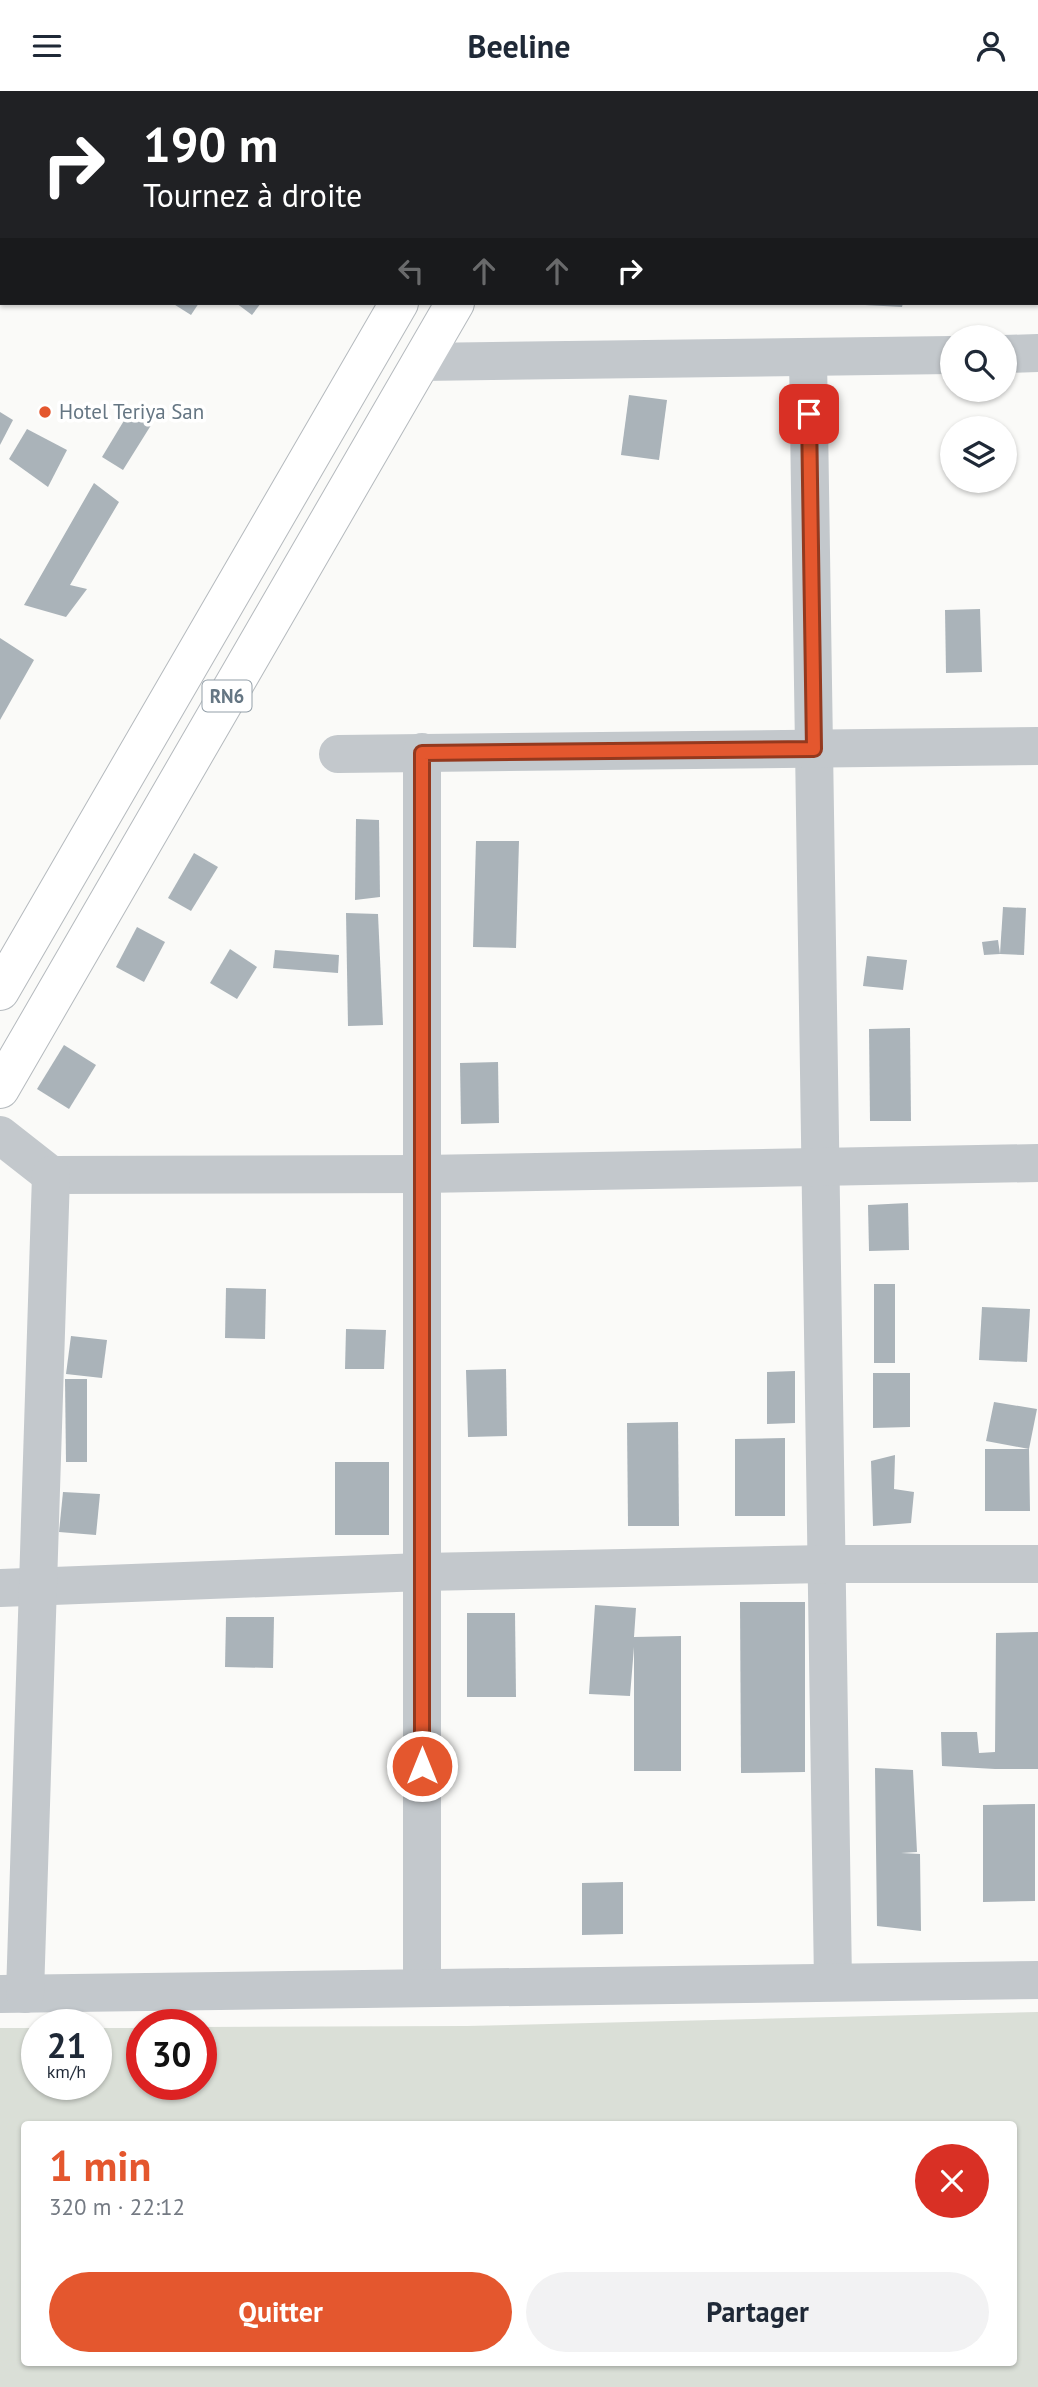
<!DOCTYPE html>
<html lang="fr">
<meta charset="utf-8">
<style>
body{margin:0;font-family:"PT Sans",sans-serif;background:#f2f2f3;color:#1f2937;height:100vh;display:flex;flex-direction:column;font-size:26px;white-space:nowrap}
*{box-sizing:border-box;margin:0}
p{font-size:23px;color:#747a83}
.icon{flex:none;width:38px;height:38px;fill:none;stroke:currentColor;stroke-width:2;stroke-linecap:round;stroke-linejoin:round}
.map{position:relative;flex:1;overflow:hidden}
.panel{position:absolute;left:21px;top:2030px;width:996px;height:245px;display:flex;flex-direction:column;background:#fff;border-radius:7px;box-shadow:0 2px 5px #0004}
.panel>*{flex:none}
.hud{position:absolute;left:0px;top:0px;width:1040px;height:214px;box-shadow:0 2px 5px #0004;background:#202124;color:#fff;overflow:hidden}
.controls{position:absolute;left:940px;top:234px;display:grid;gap:14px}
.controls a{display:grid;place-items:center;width:77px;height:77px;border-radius:50%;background:#fff;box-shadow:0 2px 5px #0004;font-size:35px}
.speed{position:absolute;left:21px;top:1918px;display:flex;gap:14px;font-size:35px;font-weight:700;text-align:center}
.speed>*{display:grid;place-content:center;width:91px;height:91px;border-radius:50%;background:#fff;box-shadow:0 2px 5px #0004;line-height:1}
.speed small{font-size:18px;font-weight:400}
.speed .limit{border:10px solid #d22;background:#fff;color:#111}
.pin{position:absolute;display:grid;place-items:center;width:60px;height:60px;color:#fff;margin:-30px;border-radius:14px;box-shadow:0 4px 10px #0006}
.me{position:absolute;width:77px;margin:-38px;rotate:0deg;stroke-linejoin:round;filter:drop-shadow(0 0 5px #0008)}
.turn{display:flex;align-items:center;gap:24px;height:147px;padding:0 28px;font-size:32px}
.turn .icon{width:91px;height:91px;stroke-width:2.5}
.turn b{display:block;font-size:49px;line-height:60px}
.lanes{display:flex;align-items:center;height:66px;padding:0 28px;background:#0003;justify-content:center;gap:35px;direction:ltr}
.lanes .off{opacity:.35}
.round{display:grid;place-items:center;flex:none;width:74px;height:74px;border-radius:37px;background:#f2f2f3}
.head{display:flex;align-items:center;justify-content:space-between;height:119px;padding:0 28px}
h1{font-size:42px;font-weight:700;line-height:52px;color:#e4572e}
.action{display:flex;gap:14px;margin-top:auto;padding:14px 28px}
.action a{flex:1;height:80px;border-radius:42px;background:#e4572e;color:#fff;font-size:28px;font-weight:700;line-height:80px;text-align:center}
.action a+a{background:#f2f2f3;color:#1f2937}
header{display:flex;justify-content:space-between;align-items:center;height:91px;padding:0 28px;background:#fff;font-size:32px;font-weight:700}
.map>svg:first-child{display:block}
.green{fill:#dadfd7;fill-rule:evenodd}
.building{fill:#aab3b9}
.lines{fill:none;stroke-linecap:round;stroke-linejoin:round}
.primary-casing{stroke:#b5babe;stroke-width:40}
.minor{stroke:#c3c8cc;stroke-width:38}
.primary{stroke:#fff;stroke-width:38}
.route-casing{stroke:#94391e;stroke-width:18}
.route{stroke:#e4572e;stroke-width:12}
.poi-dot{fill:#e4572e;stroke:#fff;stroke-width:2.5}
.labels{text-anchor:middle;stroke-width:7;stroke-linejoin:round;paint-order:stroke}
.shield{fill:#fff;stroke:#939fa8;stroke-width:2}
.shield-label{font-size:19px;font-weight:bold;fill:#657683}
.poi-label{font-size:21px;fill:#657683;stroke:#fff;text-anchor:start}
</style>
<header><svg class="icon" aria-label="menu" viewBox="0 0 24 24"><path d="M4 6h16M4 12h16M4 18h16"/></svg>Beeline<svg class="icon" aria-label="person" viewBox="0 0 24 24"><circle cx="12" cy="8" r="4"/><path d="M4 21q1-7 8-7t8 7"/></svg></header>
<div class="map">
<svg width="1038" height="2296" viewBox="0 0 1038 2296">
<rect width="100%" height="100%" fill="#fafaf8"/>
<path class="green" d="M1038 1921V2296H0V1937H37V1993H96V1937H142V1993H201V1936L467 1935ZM24 2034H1013V2272H24Z"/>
<g class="building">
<polygon points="172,212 199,212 191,224"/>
<polygon points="236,212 261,212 252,224"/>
<polygon points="865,212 903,212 902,216 865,214"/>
<polygon points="629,304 667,309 659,369 621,364"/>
<polygon points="131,318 153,331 123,379 102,366"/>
<polygon points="0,321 13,329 0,354"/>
<polygon points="27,338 67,359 48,396 9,368"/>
<polygon points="94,392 119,411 70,494 87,498 66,526 24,514"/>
<polygon points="980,518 982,581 946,582 945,519"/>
<polygon points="0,547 34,569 0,629"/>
<polygon points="356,728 379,729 380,806 355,809"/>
<polygon points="476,750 519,750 516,857 473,856"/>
<polygon points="194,762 218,776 191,820 168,807"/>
<polygon points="1003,816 1026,817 1024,864 1000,863"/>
<polygon points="346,822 378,823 383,934 348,935"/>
<polygon points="137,836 165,851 144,891 116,876"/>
<polygon points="998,849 1000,863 984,864 982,851"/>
<polygon points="230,858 257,876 237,908 210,892"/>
<polygon points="275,859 339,864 338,882 273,877"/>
<polygon points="867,865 907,869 903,899 863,895"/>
<polygon points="910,937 911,1030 870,1030 869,938"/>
<polygon points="64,954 96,974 69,1018 37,998"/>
<polygon points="498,971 499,1032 461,1033 460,972"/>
<polygon points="908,1112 909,1159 869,1160 868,1114"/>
<rect x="874" y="1193" width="21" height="79"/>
<polygon points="226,1197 266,1198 265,1248 225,1247"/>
<polygon points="982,1216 1030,1218 1027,1271 979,1269"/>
<polygon points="346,1238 386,1239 384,1278 345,1278"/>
<polygon points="71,1245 107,1249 102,1287 66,1283"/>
<polygon points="506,1278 507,1345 468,1346 466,1279"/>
<polygon points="795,1280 795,1332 767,1333 767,1281"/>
<polygon points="873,1282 910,1282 910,1336 873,1337"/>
<polygon points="65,1288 87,1288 87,1371 66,1371"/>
<polygon points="994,1311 1037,1318 1029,1358 1030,1420 985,1420 985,1358 1029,1358 986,1350"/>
<polygon points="678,1331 679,1435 628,1435 627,1332"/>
<polygon points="785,1347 785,1425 735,1425 735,1348"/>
<polygon points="895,1364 894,1398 914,1401 911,1432 873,1435 871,1370"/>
<rect x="335" y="1371" width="54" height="73"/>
<polygon points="63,1401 100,1403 96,1444 59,1441"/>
<polygon points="740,1511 805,1511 805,1681 741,1682"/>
<polygon points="595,1514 636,1517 634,1546 681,1545 681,1680 634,1680 634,1556 630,1605 589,1603"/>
<polygon points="467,1522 515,1522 516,1606 467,1606"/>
<polygon points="226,1526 274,1526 273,1577 225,1576"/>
<polygon points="1038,1541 1038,1678 995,1678 942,1675 941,1641 977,1641 979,1662 995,1661 996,1542"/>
<polygon points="875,1677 913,1679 917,1761 901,1762 920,1763 921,1840 877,1835"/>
<polygon points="1035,1713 1035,1810 983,1811 983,1714"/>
<polygon points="623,1791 623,1843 582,1844 582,1792"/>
</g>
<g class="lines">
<defs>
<g id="primary">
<polyline points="523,2 524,0"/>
<polyline points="576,2 578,0"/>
<polyline points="0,900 399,212"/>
<polyline points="0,998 455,212"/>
</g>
</defs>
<use href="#primary" class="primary-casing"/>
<g class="minor">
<polyline points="171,0 174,2"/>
<polyline points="1004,263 1038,262"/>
<polyline points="808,267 833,1891"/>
<polyline points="421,271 952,264"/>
<polyline points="338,663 1038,655"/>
<polyline points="0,1044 51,1084 422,1083 1038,1072"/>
<polyline points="0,1497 422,1481 826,1473 1038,1473"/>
<polyline points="422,1897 422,661"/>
<polyline points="0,1903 1038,1889"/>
<polyline points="25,1903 51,1084"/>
</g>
<use href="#primary" class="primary"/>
</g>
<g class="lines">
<defs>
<polyline id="route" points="422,1675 422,662 814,658 809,323"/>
</defs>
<use href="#route" class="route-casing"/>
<use href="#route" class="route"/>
</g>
<circle class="poi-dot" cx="45" cy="321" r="7"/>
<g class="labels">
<rect class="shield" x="202.5" y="589.5" width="49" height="31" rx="5"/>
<g class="shield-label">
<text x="227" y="612">RN6</text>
</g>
<g class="poi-label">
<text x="59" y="328">Hotel Teriya San</text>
</g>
</g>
</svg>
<div class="controls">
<a><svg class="icon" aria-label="search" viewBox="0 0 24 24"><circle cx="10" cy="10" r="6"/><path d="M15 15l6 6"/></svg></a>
<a><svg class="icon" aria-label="layers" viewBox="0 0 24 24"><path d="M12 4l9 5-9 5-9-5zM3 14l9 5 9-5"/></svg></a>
</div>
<div class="speed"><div>21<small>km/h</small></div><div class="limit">30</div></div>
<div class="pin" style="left:809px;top:323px;background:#d93025"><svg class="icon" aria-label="arrive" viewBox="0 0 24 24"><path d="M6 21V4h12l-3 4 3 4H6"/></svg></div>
<svg class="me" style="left:422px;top:1675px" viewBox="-20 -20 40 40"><circle r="17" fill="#e4572e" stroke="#fff" stroke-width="3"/><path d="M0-11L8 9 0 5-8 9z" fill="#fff"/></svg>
<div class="hud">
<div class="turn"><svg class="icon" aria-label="right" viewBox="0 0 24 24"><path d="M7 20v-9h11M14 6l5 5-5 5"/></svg><div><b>190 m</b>Tournez à droite</div></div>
<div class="lanes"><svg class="icon off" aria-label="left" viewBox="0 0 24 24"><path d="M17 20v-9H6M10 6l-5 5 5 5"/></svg><svg class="icon off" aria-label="ahead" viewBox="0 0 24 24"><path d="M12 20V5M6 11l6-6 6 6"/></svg><svg class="icon off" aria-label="ahead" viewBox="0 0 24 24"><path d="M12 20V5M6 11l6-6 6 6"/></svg><svg class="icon" aria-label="right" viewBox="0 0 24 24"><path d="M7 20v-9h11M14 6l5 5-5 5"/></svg></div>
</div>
<section class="panel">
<div class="head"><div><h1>1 min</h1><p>320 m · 22:12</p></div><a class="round" style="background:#d93025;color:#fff"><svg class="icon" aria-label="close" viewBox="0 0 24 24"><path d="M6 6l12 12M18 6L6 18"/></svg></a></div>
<div class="action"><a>Quitter</a><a>Partager</a></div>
</section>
</div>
